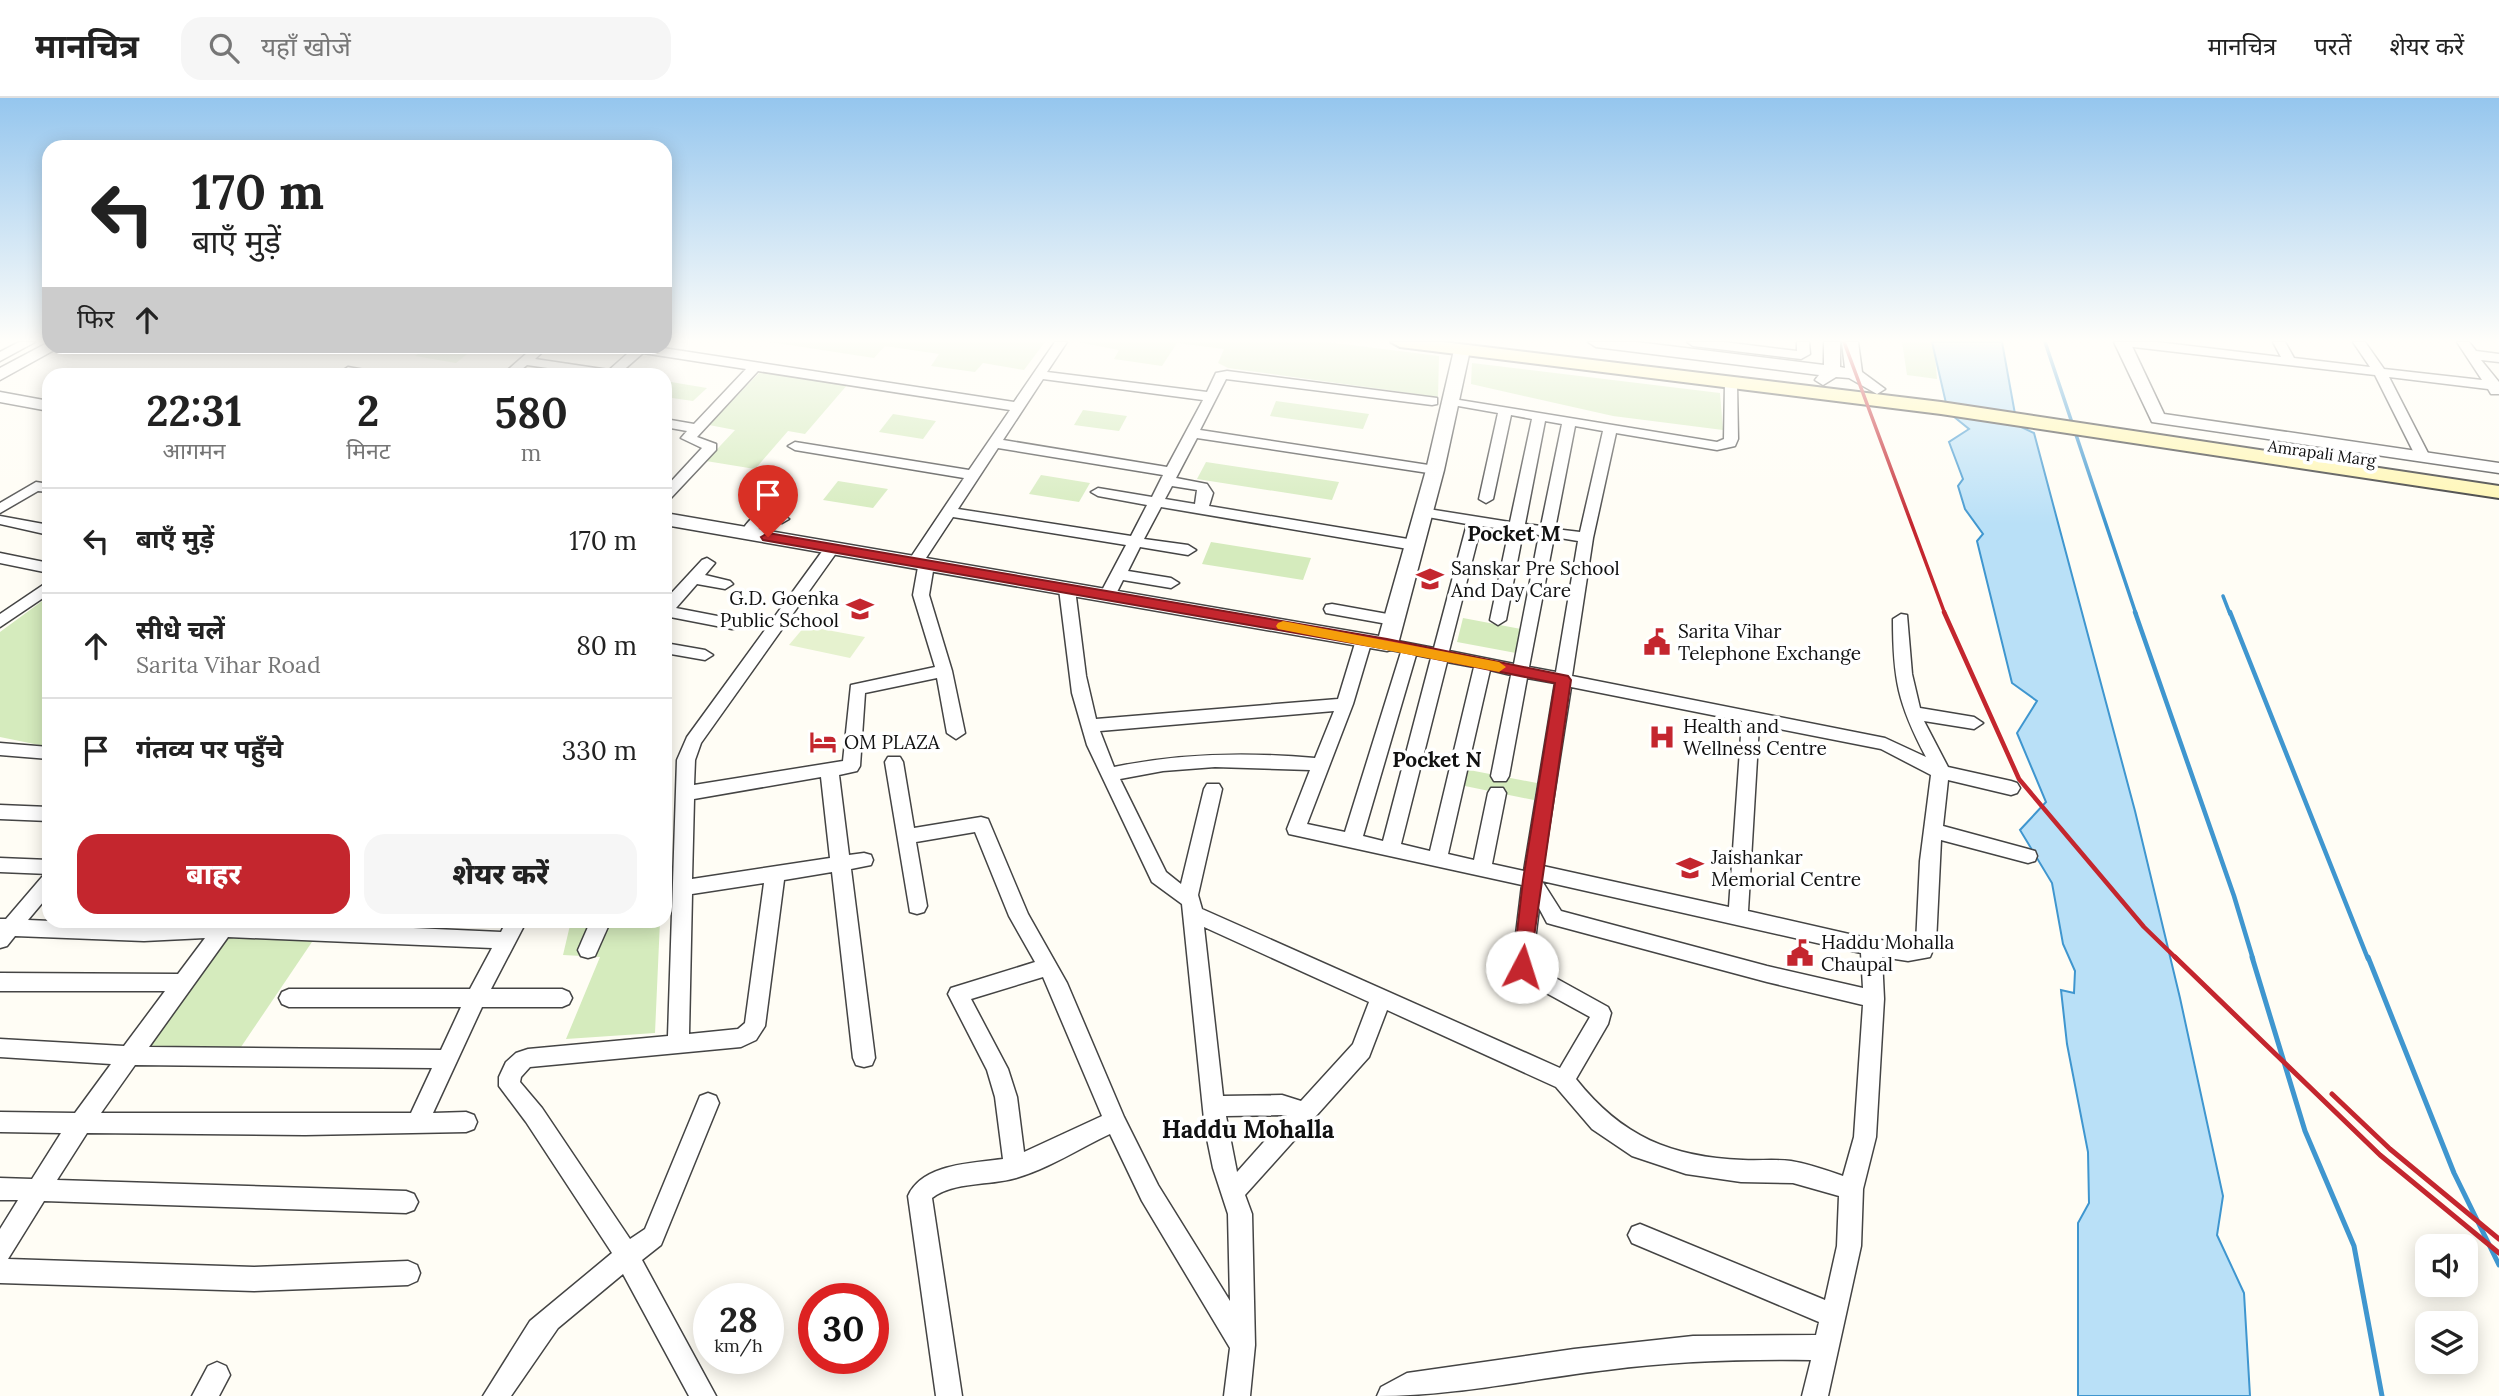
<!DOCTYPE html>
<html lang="hi">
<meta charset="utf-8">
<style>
body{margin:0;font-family:Lora,"Noto Sans Devanagari",serif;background:#f6f6f6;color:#222;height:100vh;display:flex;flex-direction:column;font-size:26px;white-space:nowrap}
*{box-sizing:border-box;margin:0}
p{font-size:23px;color:#767676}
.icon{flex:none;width:38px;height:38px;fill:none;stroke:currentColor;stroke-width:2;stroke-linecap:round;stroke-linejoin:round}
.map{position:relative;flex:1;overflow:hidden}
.sheet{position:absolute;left:42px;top:270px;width:630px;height:560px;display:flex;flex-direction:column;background:#fff;border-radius:21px;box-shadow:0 4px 18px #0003}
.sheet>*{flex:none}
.banner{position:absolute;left:42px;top:42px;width:630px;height:214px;border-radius:21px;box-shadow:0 4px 18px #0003;background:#fff;color:#222;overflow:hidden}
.fabs{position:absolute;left:2415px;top:1136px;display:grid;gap:14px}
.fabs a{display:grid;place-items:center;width:63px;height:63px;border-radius:14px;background:#fff;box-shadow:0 4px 18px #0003;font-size:35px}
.speed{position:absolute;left:693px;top:1185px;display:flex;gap:14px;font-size:35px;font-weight:700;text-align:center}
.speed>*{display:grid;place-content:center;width:91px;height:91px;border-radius:50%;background:#fff;box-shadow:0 4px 18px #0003;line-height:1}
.speed small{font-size:18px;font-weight:400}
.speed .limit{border:10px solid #d22;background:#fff;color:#111}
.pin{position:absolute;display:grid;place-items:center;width:60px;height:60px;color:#fff;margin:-72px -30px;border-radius:50% 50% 50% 0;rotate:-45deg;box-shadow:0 0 7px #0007}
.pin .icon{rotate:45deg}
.me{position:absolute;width:77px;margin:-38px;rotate:5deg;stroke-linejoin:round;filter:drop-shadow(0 0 5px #0008)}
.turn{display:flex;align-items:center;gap:24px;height:147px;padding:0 35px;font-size:32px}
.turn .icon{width:91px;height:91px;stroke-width:2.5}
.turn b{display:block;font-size:49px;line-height:60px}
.then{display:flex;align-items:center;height:66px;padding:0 35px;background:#0003;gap:14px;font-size:26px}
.eta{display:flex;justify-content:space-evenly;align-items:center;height:119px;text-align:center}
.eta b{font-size:42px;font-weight:800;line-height:49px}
.primary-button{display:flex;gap:14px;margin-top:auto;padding:14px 35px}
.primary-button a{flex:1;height:80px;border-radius:21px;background:#c4262e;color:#fff;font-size:28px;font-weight:800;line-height:80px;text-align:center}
.primary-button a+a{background:#f6f6f6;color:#222}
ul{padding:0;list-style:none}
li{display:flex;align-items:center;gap:21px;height:105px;padding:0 35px;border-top:2px solid #e0e0e0}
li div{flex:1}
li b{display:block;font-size:26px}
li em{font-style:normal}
header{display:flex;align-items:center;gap:42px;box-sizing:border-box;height:98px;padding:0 35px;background:#fff;border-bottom:2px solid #e0e0e0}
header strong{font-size:33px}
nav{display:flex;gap:38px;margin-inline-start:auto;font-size:24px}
.search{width:490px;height:63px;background:#f6f6f6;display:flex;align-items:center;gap:18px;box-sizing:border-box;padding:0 24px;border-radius:21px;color:#767676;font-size:26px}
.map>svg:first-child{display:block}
.green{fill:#d5ebbd}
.pitch{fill:#e6f2cf}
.water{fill:#b9e0f7;stroke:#3f96cf;stroke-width:2}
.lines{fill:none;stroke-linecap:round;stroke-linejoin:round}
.stream-far2{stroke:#3f96cf;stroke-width:3.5}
.stream-far1{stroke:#3f96cf;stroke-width:4.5}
.stream{stroke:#3f96cf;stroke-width:5}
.minor-casing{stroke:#444;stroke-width:3}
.tertiary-casing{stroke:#444;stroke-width:3}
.secondary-casing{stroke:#333;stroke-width:4}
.minor{fill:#fff;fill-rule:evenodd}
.tertiary{fill:#fff;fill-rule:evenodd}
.secondary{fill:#fff6b0;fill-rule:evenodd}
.rail-far2{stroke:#c4262e;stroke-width:3.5}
.rail-far1{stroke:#c4262e;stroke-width:4.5}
.rail{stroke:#c4262e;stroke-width:5}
.route{fill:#c4262e;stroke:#7f191e;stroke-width:2}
.slow{fill:#f59e0b}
.labels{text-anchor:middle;stroke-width:7;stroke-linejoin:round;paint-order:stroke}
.far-street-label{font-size:16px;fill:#111;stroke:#fff}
.poi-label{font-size:19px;fill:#111;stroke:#fff;text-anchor:start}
.neighbourhood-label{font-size:21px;font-weight:bold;fill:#111;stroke:#fff}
.near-neighbourhood-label{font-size:24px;font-weight:bold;fill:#111;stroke:#fff}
</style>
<header>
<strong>मानचित्र</strong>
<div class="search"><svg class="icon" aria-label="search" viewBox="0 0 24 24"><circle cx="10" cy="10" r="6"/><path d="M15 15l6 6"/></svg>यहाँ खोजें</div>
<nav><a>मानचित्र</a><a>परतें</a><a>शेयर करें</a></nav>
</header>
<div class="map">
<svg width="2499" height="1298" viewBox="0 0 2499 1298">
<rect width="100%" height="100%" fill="#fffdf5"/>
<g class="green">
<polygon points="770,244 1045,244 1024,272 983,265 975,274 931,268 939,256 885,248 874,260"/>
<polygon points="1077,244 1327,244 1439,258 1438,299 1228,270 1218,265 1224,251 1177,245 1162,268 1114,261 1119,252"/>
<polygon points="1902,244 1934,244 1937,281 1907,277"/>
<polygon points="428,249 474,248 476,249 456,265 415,258"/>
<polygon points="1472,265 1720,295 1723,332 1613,318 1471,286"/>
<polygon points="760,274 848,286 805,336 788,333 755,371 706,363 735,332 709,327"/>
<polygon points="665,283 707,290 693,303 665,299"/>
<polygon points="1276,303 1369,316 1363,331 1270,318"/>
<polygon points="1083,312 1127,318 1119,333 1074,327"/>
<polygon points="893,316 936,323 923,341 879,334"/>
<polygon points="1206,364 1339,384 1332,402 1197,381"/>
<polygon points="1041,377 1090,385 1079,404 1029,396"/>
<polygon points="838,383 888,391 873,410 823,402"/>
<polygon points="1211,444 1311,460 1303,482 1202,466"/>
<polygon points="49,498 49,548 44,552 49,554 49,649 0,639 0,534"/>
<polygon points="1463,520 1521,531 1516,555 1457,544"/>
<polygon points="1464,671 1537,685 1534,702 1460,687"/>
<polygon points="571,823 660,823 655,935 566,941 600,859 563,857"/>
<polygon points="226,835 316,838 241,949 143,950"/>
</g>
<polygon class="pitch" points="805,528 865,539 850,560 789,547"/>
<polygon class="water" points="1932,244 2002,244 2017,327 2034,335 2135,713 2180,900 2223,1098 2217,1137 2244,1195 2250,1298 2078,1298 2078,1125 2089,1105 2088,1054 2067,946 2061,892 2074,895 2075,873 2063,846 2052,785 2020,732 2046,704 2017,635 2037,603 2012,585 1977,443 1983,436 1965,411 1958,388 1963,381 1949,344 1969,331 1948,314"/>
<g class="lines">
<g class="stream-far2">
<polyline points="2045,244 2136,516"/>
<polyline points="2223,498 2230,516"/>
</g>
<g class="stream-far1">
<polyline points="2135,514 2234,798 2253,861"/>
<polyline points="2230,514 2368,861"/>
</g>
<g class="stream">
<polyline points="2252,859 2305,1033 2354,1148 2382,1298"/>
<polyline points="2368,859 2454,1075 2499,1167"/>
</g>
<defs>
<g id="minor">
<polygon points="19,244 35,244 0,263 0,254"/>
<path d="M1055 244H1067L1047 274 1207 294 1216 275 1227 273 1437 300V306L1432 307 1226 281 1200 332 1435 368 1442 372 1435 376 1197 340 1176 380 1207 386 1213 395 1209 408 1414 442 1421 447 1414 452 1161 409 1144 441 1188 447 1196 452 1188 457 1140 449 1128 473 1171 480 1179 485 1171 490 1123 482 1113 502 1107 503 1099 498 1126 447 953 419 924 463 931 464 934 467 929 497 952 573 965 635 956 641 947 635 937 580 865 595 860 668 857 673 839 677 849 757 864 755 871 757 873 762 871 767 851 771 875 960 872 967 864 969 856 967 853 960 832 774 784 782 765 928 756 942 741 949 530 969 521 979 520 984 542 1010 630 1141 645 1131 700 998 708 995 716 998 719 1005 661 1147 642 1162 716 1298H689L623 1176 558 1230 511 1298H483L530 1223 612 1155 526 1024 499 988V979L506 964 516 955 528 951 668 938 677 662 687 639 826 448H836L839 451 701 645 695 662 694 687 843 663 851 587 935 569 913 497 918 469 910 468 907 465 964 380 795 352 788 348 795 344 969 372 1010 312 758 273 697 339 716 346V352L670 401 665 402V390L702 350 681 340 687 333 665 329V321L694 326 746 271 643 255 619 276H589L527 267 516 276H503L535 248H549L535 261 609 272 636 248H650L1014 304ZM1043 281 1203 302 1167 369 1003 342ZM998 350 1163 377 1152 399 1098 390 1091 394 1098 398 1147 407 1131 438 958 411ZM1172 388 1197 392 1195 406 1165 401ZM821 679 830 760 692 781 694 701ZM764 785 745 925 738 931 689 936 692 796Z"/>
<polygon points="1687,244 1724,244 1797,253 1797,244 1809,244 1810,256 1801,261 1693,248"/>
<polygon points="2119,244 2157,244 2281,259 2273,244 2285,244 2294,260 2370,269 2353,244 2365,244 2384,271 2482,282 2457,244 2469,244 2476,253 2499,256 2499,264 2481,262 2499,284 2499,296 2491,296 2488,291 2389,279 2430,359 2423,363 2416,359 2375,277 2125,248"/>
<polygon points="348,269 370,273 371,276 343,276 342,273"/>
<path d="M1731 281 1737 285 1738 341 1735 348 1717 352 1616 335 1593 440 1572 578 1885 640 1926 659C1898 606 1893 581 1893 521L1901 516 1907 517 1912 576 1920 610 1974 619 1983 625 1974 631 1924 623 1948 669 2011 683 2017 685 2020 690 2017 695 2011 697 1948 682 1943 728 2028 751 2035 753 2037 758 2035 763 2028 765 1941 742 1936 845 1930 859 1908 863 1882 859 1884 901 1876 1039 1863 1091 1861 1148 1828 1298H1802L1811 1262C1742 1261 1675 1263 1607 1272 1530 1281 1455 1298 1377 1298L1381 1289 1407 1275 1574 1251 1693 1238 1816 1237 1819 1224 1632 1145 1628 1137 1632 1129 1640 1126 1825 1202 1837 1148 1839 1098 1793 1085 1741 1084 1686 1076 1632 1058 1592 1031 1556 989 1387 912 1369 959 1245 1097 1252 1116 1255 1247 1250 1298H1224L1230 1250 1142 1103 1110 1036C1080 1050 1048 1071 1016 1080 989 1088 955 1083 932 1100L962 1298H936L908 1098C922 1066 972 1065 1003 1061L995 999 987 972 948 896 951 890 1035 864 1009 818 975 734 916 744 927 808 924 814 917 816 910 814 885 664 888 659H900L903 664 914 730 981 719 988 721 1028 816 1067 885 1124 1019 1158 1087 1230 1203 1228 1116 1213 1070 1205 1031 1182 806 1152 784 1087 647 1072 595 1059 491 1067 486 1075 491 1086 578 1096 621 1338 601 1356 542 1364 537 1370 538 1372 542 1353 606 1307 726 1345 734 1401 554 1381 550 1379 546 1387 541 1434 550 1467 426 1422 418 1415 414 1422 410 1510 424 1532 321 1511 317 1493 401 1486 405 1479 401 1498 315 1447 306V300L1717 344 1724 341 1725 285ZM1545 323 1562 326 1541 428 1525 426ZM1575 328 1603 333 1580 434 1555 431ZM1481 428 1509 432 1490 522 1498 527 1506 522 1523 434 1539 437 1514 566 1449 553ZM1554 439 1578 443 1556 574 1529 569ZM1416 557 1431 560 1383 743 1363 738ZM1447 564 1474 569 1430 753 1401 746ZM1490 572 1511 577 1491 678 1494 683H1506L1509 678 1527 580 1555 585 1524 773 1492 766 1506 695 1503 690H1491L1488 695 1474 762 1448 756ZM1571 589 1742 623 1729 809 1543 768ZM1334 613 1315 660C1247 654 1181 655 1114 669L1100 633ZM1759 627 1881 651 1931 677 1920 763 1916 846 1871 841 1748 813ZM1215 669 1310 672 1287 731 1289 736 1522 787 1512 869 1519 880 1590 919 1560 970 1202 811 1198 797 1222 691 1219 686H1207L1204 691 1181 786 1166 774 1120 681 1163 673ZM1542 783 1861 855 1863 890 1767 868 1561 813ZM1539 810 1547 825 1554 827 1767 884 1863 907 1854 1039 1843 1078C1826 1072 1809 1066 1791 1063 1775 1061 1759 1063 1743 1062 1671 1059 1622 1039 1576 981L1608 926 1611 915 1608 909 1532 867ZM1204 829 1369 904 1353 946 1301 1003 1282 997 1223 998ZM1043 879 1102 1018 1024 1054 1017 999 1008 971 971 901ZM1282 1017 1287 1018 1237 1074 1226 1018Z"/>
<polygon points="36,384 49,386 49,394 38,393 0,415 0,405"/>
<path d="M761 415 782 417 789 421 782 425 765 424 752 438H742L740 435C745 428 752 417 761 415Z"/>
<polygon points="0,418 49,427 49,437 0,426"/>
<polygon points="0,455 49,465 49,475 0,465"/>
<polygon points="707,460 715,465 705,477 730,483 733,486 725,491 697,486 676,510 738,522 740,526 738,530 732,531 665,518 665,502 702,462"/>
<polygon points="49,483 49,496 0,529 0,516"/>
<polygon points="1332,506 1393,517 1401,522 1393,527 1326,515 1324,511 1326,507"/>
<polygon points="665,545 705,552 713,557 705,562 665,555"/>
<polygon points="0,645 49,649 49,661 0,657"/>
<polygon points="0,707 49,709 49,723 0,721"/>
<polygon points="0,760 49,762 49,776 0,774"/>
<path d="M49 776V797L28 822 144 827 236 822 501 834 507 822H527L491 891H562L569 894 572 900 569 906 562 909H482L433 1015 466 1014 474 1017 477 1024 474 1031 466 1034 305 1037 87 1035 57 1082 406 1093 414 1096 418 1104 414 1112 406 1115 44 1103 8 1161 254 1169 408 1163 417 1167 420 1175 417 1183 408 1187 254 1193 0 1185V1131L18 1102H0V1080L32 1081 61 1035 0 1034V1014L75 1015 111 966 0 959V941L124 948 165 893H0V875L178 876 205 840 144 843 15 838 7 848 0 850V821H6L42 779ZM228 839 492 850 470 891H289L282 894 279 900 282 906 289 909H461L441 952 149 949ZM135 967 432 970 411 1015H101Z"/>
<polygon points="591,822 611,822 595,858 588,860 581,858 578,852"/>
<polygon points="217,1264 226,1268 230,1277 219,1298 192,1298 208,1268"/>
</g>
<g id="tertiary">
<polygon points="49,244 49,248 58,248 56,251 0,282 0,270"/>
<polygon points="1588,244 1636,244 1824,267 1824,244 1840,244 1840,269 1845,270 1842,244 1858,244 1862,274 1885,291 1877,296 1849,280 1836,279 1823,287 1815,282 1819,277 1596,249"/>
<polygon points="2114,244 2130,244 2164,316 2499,365 2499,375 2152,324"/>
<polygon points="1462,247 1470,252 1444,372 1398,546 1394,551 1387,553 665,427 665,415 1379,538 1426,372 1454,252"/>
<polygon points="0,294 49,303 49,313 0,304"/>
</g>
<polygon id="secondary" points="1391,244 1443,244 1941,304 2499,388 2499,400 1941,316 1400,249"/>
</defs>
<use href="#minor" class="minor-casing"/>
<use href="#tertiary" class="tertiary-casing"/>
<use href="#secondary" class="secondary-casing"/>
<use href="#minor" class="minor"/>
<use href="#tertiary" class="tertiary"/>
<use href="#secondary" class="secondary"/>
<polyline class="rail-far2" points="1844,244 1945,516"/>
<polyline class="rail-far1" points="1944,514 2019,681 2144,829 2177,861"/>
<g class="rail">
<polyline points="2175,859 2380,1057 2499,1155"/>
<polyline points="2332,996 2390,1051 2499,1141"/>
</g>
</g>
<linearGradient id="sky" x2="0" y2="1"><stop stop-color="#95c6ee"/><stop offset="0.57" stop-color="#fffefa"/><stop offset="1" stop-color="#fffefa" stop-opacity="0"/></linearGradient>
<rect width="2499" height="426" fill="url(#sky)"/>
<polygon class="route" points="768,435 1387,541 1568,578 1571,582 1529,874 1522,876 1516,874 1513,869 1523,782 1555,585 1387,551 763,442 761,439"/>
<polygon class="slow" points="1283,523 1499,564 1506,569 1499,574 1278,531 1276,528 1278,525"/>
<defs>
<symbol id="school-bare" viewBox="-9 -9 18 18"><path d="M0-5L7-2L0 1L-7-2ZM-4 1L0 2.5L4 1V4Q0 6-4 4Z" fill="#c4262e" stroke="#fff" stroke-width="2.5" paint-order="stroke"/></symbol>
<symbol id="civic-bare" viewBox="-9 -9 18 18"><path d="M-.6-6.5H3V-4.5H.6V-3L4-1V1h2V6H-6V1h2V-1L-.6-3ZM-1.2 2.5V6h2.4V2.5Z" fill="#c4262e" stroke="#fff" stroke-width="2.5" paint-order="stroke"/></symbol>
<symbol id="hospital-bare" viewBox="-9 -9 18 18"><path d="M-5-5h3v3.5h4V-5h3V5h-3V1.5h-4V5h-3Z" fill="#c4262e" stroke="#fff" stroke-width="2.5" paint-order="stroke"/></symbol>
<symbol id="hotel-bare" viewBox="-9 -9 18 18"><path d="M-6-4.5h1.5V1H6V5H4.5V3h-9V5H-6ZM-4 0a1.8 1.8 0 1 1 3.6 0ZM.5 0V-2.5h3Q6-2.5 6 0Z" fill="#c4262e" stroke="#fff" stroke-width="2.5" paint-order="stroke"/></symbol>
</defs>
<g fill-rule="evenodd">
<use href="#school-bare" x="1411" y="462" width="38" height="38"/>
<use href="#school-bare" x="841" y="492" width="38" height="38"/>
<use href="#civic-bare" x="1638" y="525" width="38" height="38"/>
<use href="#hospital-bare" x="1643" y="620" width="38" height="38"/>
<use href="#hotel-bare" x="804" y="625" width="38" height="38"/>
<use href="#school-bare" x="1671" y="751" width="38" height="38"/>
<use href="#civic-bare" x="1781" y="836" width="38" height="38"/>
</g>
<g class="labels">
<g class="far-street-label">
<text transform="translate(2322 355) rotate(8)" y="6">Amrapali Marg</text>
</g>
<g class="poi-label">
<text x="1451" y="477">Sanskar Pre School<tspan x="1451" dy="22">And Day Care</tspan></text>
<text x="839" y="507" text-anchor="end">G.D. Goenka<tspan x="839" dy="22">Public School</tspan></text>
<text x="1678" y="540">Sarita Vihar<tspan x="1678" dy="22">Telephone Exchange</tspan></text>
<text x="1683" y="635">Health and<tspan x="1683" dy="22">Wellness Centre</tspan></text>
<text x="844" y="651">OM PLAZA</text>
<text x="1711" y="766">Jaishankar<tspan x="1711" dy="22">Memorial Centre</tspan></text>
<text x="1821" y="851">Haddu Mohalla<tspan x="1821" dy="22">Chaupal</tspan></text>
</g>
<g class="neighbourhood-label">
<text x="1514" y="443">Pocket M</text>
<text x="1437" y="669">Pocket N</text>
</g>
<g class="near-neighbourhood-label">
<text x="1248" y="1040">Haddu Mohalla</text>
</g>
</g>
</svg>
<div class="fabs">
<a><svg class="icon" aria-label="sound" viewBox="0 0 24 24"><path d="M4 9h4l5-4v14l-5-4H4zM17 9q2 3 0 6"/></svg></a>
<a><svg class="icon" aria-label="layers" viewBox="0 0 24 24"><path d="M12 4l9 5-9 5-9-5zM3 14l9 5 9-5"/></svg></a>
</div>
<div class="speed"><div>28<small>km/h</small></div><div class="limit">30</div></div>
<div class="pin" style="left:768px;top:439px;background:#d93025"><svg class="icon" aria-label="arrive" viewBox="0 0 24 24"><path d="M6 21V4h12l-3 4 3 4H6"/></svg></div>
<svg class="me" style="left:1522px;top:869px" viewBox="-20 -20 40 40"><circle r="19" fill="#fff"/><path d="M0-13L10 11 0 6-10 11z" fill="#c4262e"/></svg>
<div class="banner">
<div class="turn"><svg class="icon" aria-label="left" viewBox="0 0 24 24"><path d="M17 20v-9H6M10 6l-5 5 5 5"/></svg><div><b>170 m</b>बाएँ मुड़ें</div></div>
<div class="then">फिर<svg class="icon" aria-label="ahead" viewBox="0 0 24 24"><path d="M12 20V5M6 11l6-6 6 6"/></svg></div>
</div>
<section class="sheet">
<div class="eta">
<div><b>22:31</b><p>आगमन</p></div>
<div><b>2</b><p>मिनट</p></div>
<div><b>580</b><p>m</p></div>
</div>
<ul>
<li><svg class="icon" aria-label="left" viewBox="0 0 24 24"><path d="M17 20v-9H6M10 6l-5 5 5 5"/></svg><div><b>बाएँ मुड़ें</b></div><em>170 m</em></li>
<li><svg class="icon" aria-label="ahead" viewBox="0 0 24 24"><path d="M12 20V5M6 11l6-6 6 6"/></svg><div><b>सीधे चलें</b><p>Sarita Vihar Road</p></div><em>80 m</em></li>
<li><svg class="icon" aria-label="arrive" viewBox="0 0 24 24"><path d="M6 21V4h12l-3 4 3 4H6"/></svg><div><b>गंतव्य पर पहुँचे</b></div><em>330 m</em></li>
</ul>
<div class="primary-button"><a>बाहर</a><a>शेयर करें</a></div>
</section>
</div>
